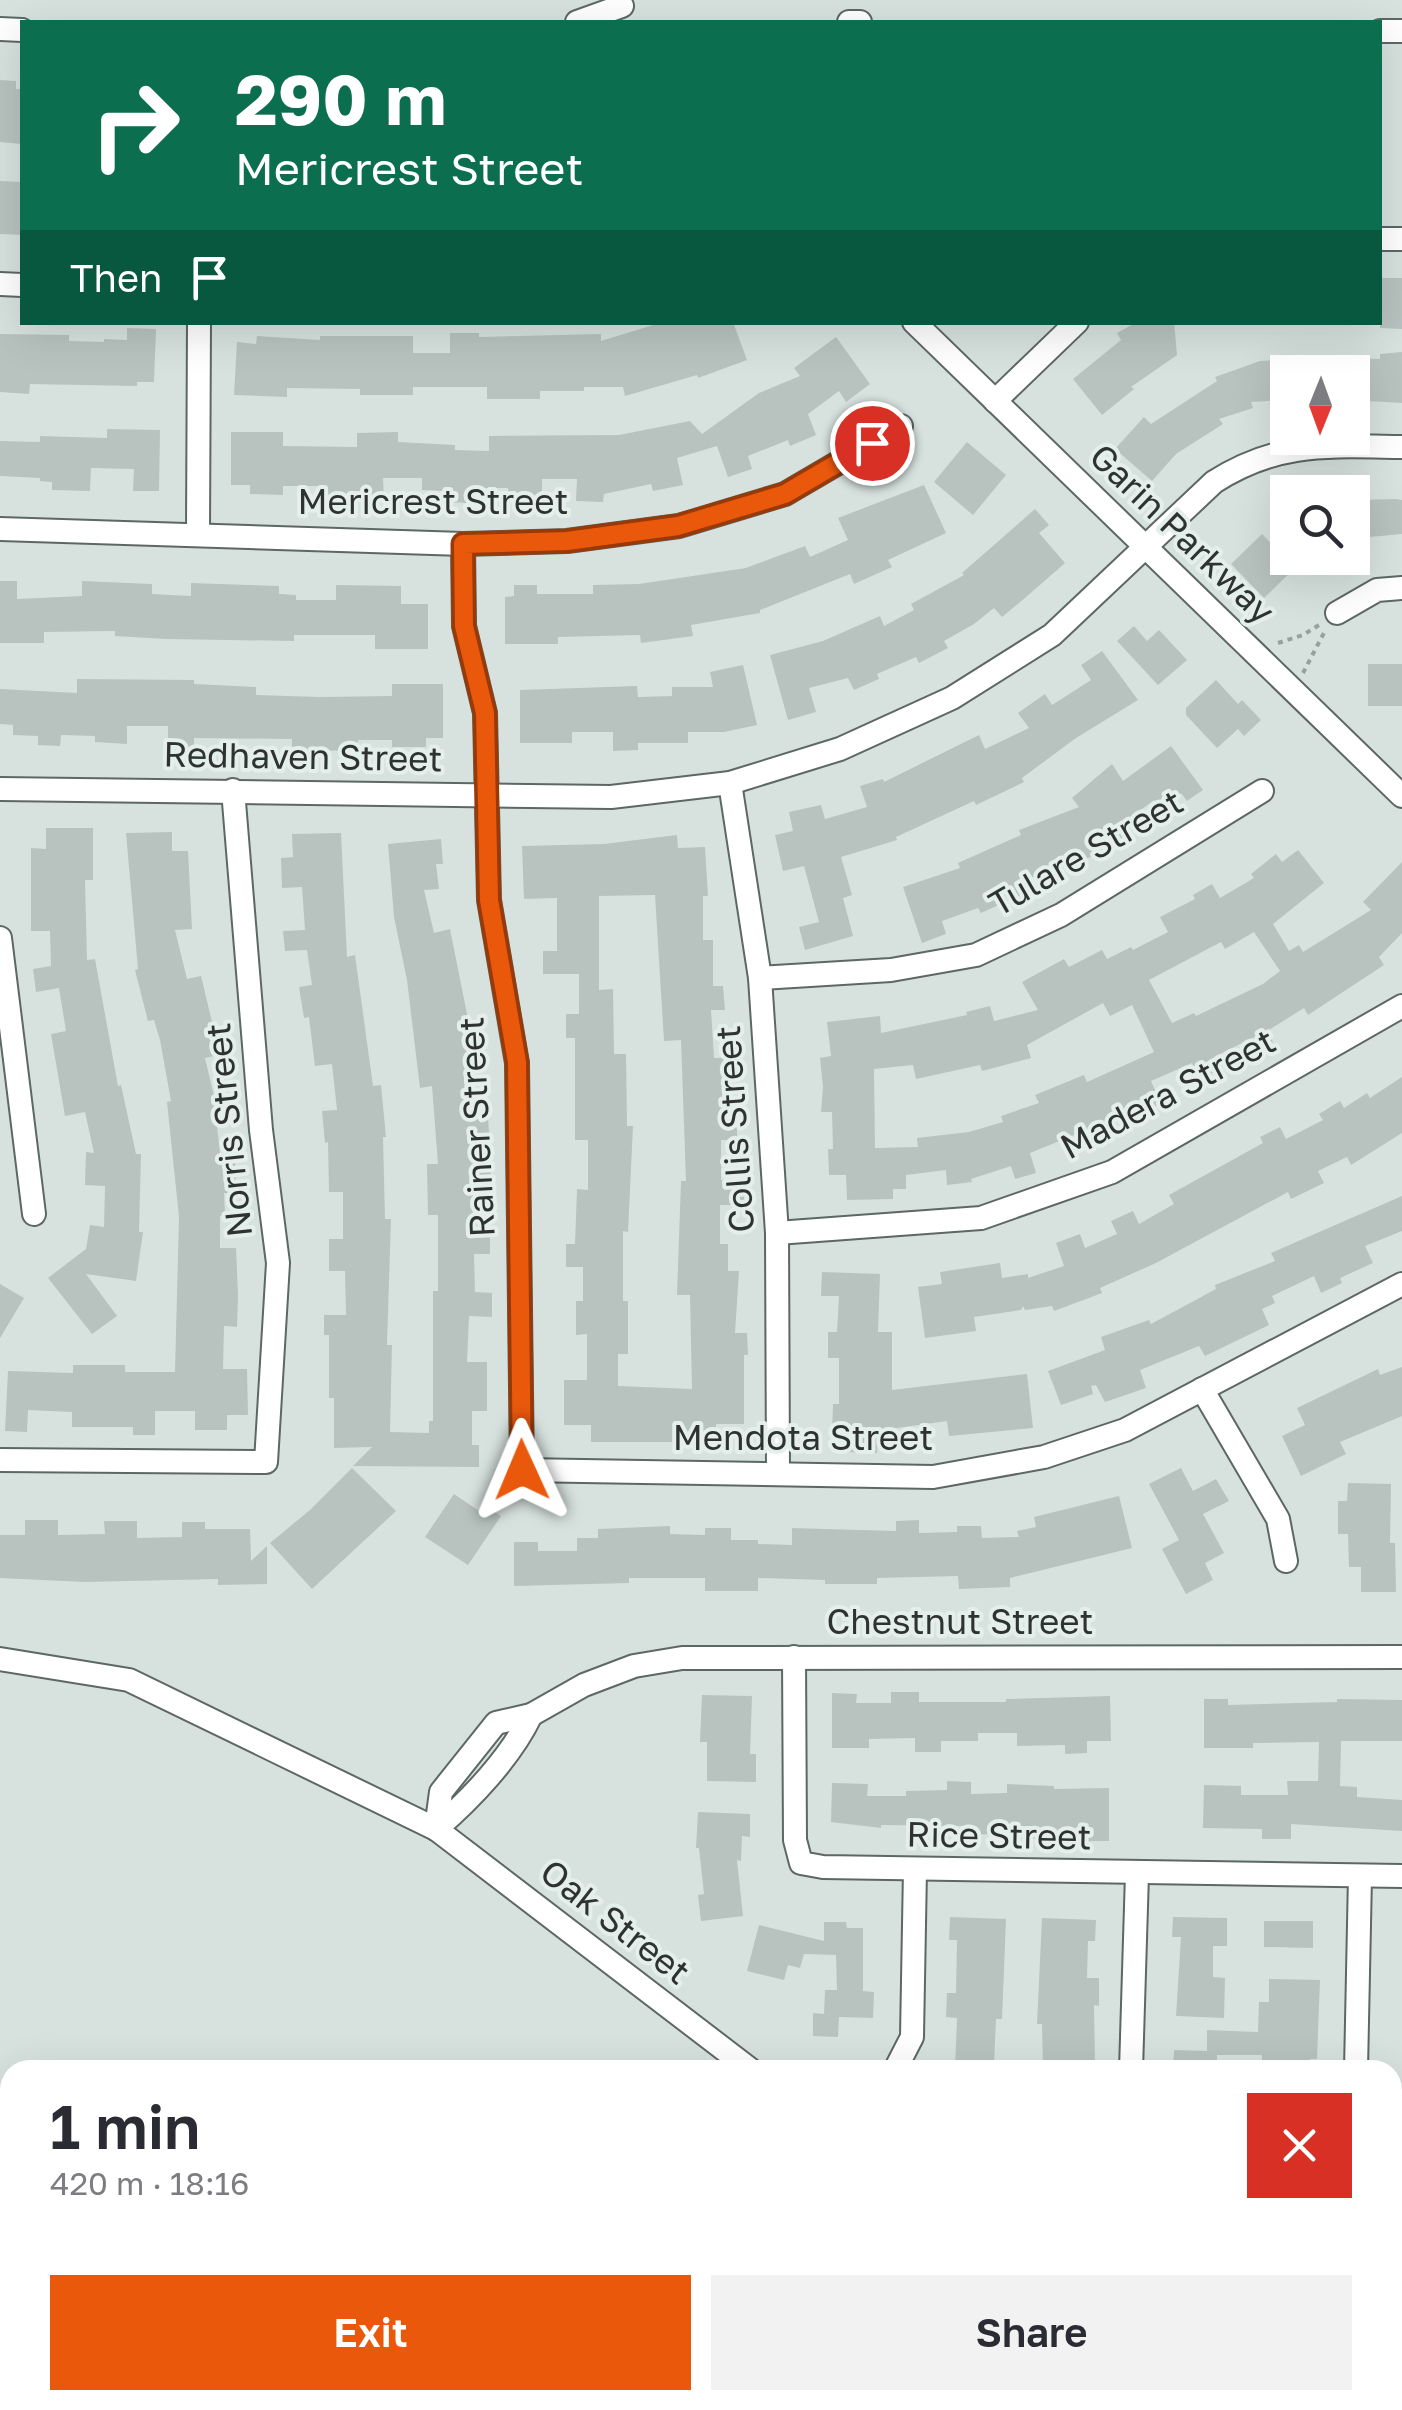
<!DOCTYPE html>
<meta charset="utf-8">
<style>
body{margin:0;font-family:"Golos Text",sans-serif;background:#f2f2f3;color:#2b2b33;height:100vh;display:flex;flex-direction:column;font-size:38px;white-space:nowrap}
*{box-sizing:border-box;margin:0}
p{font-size:32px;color:#7c7c81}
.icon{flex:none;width:55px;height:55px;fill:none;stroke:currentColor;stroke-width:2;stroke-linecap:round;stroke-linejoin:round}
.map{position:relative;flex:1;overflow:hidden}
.drawer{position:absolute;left:0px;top:2060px;width:1402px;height:350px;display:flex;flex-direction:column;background:#fff;border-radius:30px 30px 0 0;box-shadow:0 10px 40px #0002}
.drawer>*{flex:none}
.top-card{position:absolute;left:20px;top:20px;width:1362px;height:305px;border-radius:0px;box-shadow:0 10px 40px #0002;background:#0b6e4f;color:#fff;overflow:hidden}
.needle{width:65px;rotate:181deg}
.fabs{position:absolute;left:1270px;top:355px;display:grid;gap:20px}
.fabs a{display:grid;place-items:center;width:100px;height:100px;border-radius:0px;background:#fff;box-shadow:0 10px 40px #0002;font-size:50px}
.pin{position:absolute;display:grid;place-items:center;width:85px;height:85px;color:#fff;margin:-42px;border:5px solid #fff;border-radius:50%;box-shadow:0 2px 10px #0007}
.me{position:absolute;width:110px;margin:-55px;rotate:359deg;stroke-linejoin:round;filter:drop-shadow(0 0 8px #0008)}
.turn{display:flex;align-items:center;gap:35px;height:210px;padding:0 50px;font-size:45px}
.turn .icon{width:130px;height:130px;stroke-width:2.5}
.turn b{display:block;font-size:70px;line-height:85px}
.then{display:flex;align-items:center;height:95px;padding:0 50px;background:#0003;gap:20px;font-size:38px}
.round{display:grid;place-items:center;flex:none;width:105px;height:105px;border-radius:0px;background:#f2f2f3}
.summary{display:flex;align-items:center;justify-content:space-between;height:170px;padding:0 50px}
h1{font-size:60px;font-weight:600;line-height:75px}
.primary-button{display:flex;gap:20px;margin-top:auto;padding:20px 50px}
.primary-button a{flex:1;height:115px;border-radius:0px;background:#ea580c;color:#fff;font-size:40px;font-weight:600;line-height:115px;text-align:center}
.primary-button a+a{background:#f2f2f3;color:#2b2b33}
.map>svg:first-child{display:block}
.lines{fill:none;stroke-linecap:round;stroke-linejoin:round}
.stream{stroke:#5d9f91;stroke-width:6}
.building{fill:#b8c3c0;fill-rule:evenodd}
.minor-casing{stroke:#5d6765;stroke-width:26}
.path{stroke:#97a09d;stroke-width:4;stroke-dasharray:5 5;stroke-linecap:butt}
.minor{stroke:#fff;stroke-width:22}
.route-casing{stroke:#983908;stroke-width:25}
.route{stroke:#ea580c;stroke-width:18}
.labels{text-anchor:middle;stroke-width:8;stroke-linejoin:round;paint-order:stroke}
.street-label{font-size:35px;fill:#2e3331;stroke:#e4efec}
</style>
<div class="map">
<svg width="1402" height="2410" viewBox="0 0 1402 2410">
<rect width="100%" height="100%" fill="#d7e2df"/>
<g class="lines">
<g class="stream">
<polyline points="0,2157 7,2158 10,2163"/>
<polyline points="6,2410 10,2195"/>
</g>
</g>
<g class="building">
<polygon points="0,80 16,81 16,89 22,89 22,144 0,142"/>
<polygon points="0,181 22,182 22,235 0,234"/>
<polygon points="1381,278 1402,278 1402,329 1380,328"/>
<polygon points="663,322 733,322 747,360 698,378 697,375 625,396 623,387 584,387 584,391 540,391 540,399 487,399 487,387 413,387 413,395 360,395 360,389 287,388 287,397 234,395 237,342 256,344 257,336 320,340 320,336 413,336 413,353 450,353 450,333 479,333 479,337 601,334 601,341"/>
<polygon points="1137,322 1174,322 1177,355 1131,387 1134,389 1102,415 1073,379 1121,340 1117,333"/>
<polygon points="127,328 156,329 154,382 137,382 137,386 30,384 29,394 0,392 0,334 69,335 69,341 104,342 104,339 127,340"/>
<polygon points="836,337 870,384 846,402 839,391 808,414 816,435 790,446 788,440 748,456 752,469 728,477 717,446 677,458 683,485 653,491 651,484 604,494 603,502 576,501 577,479 542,479 542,498 508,498 508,488 476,488 469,490 469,503 447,502 447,491 422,490 422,478 383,478 384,500 323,498 324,486 283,486 283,495 250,494 250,485 231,485 231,432 283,432 283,446 357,447 357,433 398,432 398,442 455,445 455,450 489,451 489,436 619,435 690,421 702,434 759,393 800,376 794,368"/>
<polygon points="1402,352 1402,403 1352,400 1352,358 1380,359 1380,354"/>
<polygon points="1288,359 1288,400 1251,402 1253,408 1219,419 1223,424 1176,454 1152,481 1115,449 1144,417 1151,424 1217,381 1215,377 1260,361"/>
<polygon points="107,429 160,430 159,491 133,491 134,469 91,468 90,491 52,490 52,482 40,481 40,478 0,476 0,441 40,442 40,436 107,438"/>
<polygon points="967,442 1006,475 973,515 934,482"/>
<polygon points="924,485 946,533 888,560 892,567 854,584 850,574 760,610 760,613 691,625 693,636 641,643 640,635 558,637 558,644 505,644 505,597 514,596 514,585 537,585 537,594 593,594 593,585 639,584 746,568 805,546 810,557 848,540 838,518"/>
<polygon points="1396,499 1402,500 1402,534 1359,538 1358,500"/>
<polygon points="1035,509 1049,525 1039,533 1065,563 1025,598 1002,617 994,608 974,624 944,641 948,648 919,663 916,657 877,674 879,679 854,690 848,678 809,688 816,712 788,720 770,655 823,641 880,616 884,626 914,610 911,604 964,575 962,573"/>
<polygon points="1262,534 1295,568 1264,598 1231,564"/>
<polygon points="0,581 17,581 17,599 82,596 82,581 152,584 152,594 191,596 191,583 279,586 279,594 296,595 296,600 336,600 336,585 401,586 401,604 428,604 428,649 375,649 375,635 294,635 294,641 167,639 115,636 115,631 44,632 44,643 0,643"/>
<polygon points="1134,626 1147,641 1159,630 1187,660 1158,685 1117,641"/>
<polygon points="1102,651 1138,700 1076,738 1022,778 1024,782 976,805 974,801 896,837 897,840 841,857 852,895 843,898 853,936 805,950 799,927 819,922 804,866 783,871 775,835 793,831 789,812 821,805 825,819 867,807 860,786 883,779 884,782 979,735 985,749 1029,728 1018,713 1045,694 1052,705 1091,680 1081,665"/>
<rect x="1368" y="664" width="34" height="42"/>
<polygon points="743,665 757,725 724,732 688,732 688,743 638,743 638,750 613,751 613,732 572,732 572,743 520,743 520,690 637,686 638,697 672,696 672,687 713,687 710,672"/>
<polygon points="77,679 194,680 194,684 256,687 256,695 320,697 392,696 392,684 443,684 443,738 426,738 426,747 392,747 392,740 358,740 358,751 292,750 292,739 194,738 194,748 168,748 168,726 127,726 127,744 95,742 95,736 61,735 60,746 38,745 38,736 13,735 13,725 0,724 0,689 77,693"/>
<polygon points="1216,680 1238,704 1242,700 1261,720 1244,736 1238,729 1217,748 1186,715 1186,708"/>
<polygon points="1171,746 1203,790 1187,801 1181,793 1160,809 1154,800 1122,824 1129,834 1102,853 1022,881 1028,892 981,913 978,908 942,921 946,934 922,943 903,887 960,868 958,863 1021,835 1019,830 1079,807 1072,798 1112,764 1123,781"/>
<polygon points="46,828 93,828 93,880 85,880 87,960 95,959 118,1086 121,1085 136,1154 141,1154 139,1232 143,1232 136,1281 86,1274 117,1316 92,1334 48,1278 86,1249 90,1225 104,1227 105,1186 85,1185 86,1152 94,1153 85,1112 65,1116 51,1034 66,1031 59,988 36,992 33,969 51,966 50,931 31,931 31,848 46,849"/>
<polygon points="172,832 172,851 188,851 192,929 175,930 187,979 201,976 213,1026 219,1055 205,1058 214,1096 231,1094 233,1115 216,1117 221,1162 235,1161 236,1193 224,1193 225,1215 220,1216 220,1248 236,1248 238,1295 237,1327 224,1326 223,1369 247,1369 248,1415 227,1415 227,1430 195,1430 195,1411 155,1411 155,1435 133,1435 133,1427 72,1427 72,1412 28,1410 27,1432 5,1431 8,1371 73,1373 73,1365 125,1365 125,1372 175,1372 179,1217 167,1102 171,1101 160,1040 154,1020 148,1021 135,970 138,969 126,833"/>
<polygon points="341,833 347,957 355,955 373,1086 381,1085 386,1137 383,1137 385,1219 391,1219 387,1345 392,1345 390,1432 429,1433 429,1421 433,1421 433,1291 438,1291 438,1215 428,1215 427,1164 438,1164 432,1086 420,1088 407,980 394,917 388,844 441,839 443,864 436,864 439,889 424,890 434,933 450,929 470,1029 473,1029 476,1052 467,1053 473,1097 476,1096 478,1119 488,1118 490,1146 491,1188 479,1188 479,1229 490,1229 490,1254 474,1254 475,1292 492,1293 492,1317 469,1316 467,1362 487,1362 487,1411 472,1411 472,1445 479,1445 479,1467 353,1466 372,1447 334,1448 334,1398 329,1398 329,1335 324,1335 324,1315 346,1315 345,1271 329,1271 329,1239 343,1239 343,1192 329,1192 328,1142 325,1143 322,1111 337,1110 332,1064 315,1066 309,1017 304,1018 299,987 312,985 307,950 285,951 283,931 305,930 302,887 282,888 281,858 293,857 292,834"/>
<path d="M677 835 678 848 705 847 708 896H703V940H713V986H723L725 1010H711L714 1058H739V1080H727V1116H737V1140H721V1180H744V1205H720V1244H728V1271H739L735 1333H747L748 1355H744V1424H716V1446H692V1442H591V1425H564V1380H587V1334L576 1335V1301H583V1267H566V1244H575L577 1189 588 1190V1140H575V1038H566V1014H579V974H543V951H557V898L524 899 522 846 604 844ZM655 895 664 1041 681 1040 686 1181H681L677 1295H690L692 1389 618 1386V1354H628V1301H623V1231L628 1232 633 1126H627L626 1054H614L613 989 599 990V896Z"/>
<path d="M1298 850 1324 883 1273 924 1289 951 1299 945 1303 952 1371 910 1363 902 1402 862V933L1379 957 1384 965 1308 1015 1304 1008 1267 1031 1273 1042 1253 1052 1248 1040 1214 1057 1220 1070 1199 1079 1192 1063 1151 1081 1161 1104 1141 1113 1138 1107 1103 1123 1107 1131 1087 1139 1084 1131 1030 1153 1036 1173 1015 1179 1011 1166 971 1179 972 1182 947 1185 946 1170 906 1175V1189H893V1199L847 1200 846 1175H829L828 1149H833L832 1112H821L823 1087 820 1058 831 1056 827 1022 880 1016 881 1033 967 1015 966 1012 990 1006 994 1021 1038 1010 1022 982 1064 959 1069 967 1102 950 1107 959 1131 947 1133 950 1168 932 1160 917 1195 899 1193 895 1212 884 1220 898 1254 878 1251 874 1276 854 1282 862ZM1254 932 1280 971 1263 984 1196 1016 1194 1013 1172 1023 1149 980 1221 942 1225 949ZM1103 1003 1110 1016 1132 1005 1154 1052 1087 1082 1084 1075 1035 1095 1039 1103 1001 1116 1003 1122 969 1132 917 1138 918 1147 875 1148 874 1069 913 1065 916 1079 980 1065 982 1071 1031 1058 1027 1045Z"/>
<polygon points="1402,1077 1402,1133 1351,1165 1347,1157 1318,1171 1324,1183 1291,1199 1288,1192 1156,1263 1100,1288 1102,1293 1054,1311 1052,1306 1025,1310 1023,1306 1021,1310 974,1317 976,1331 925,1338 918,1287 942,1284 940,1272 1000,1263 1002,1278 1028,1274 1028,1278 1064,1266 1056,1243 1080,1234 1085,1248 1117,1234 1111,1221 1133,1211 1139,1224 1174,1204 1169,1195 1263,1143 1260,1137 1280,1127 1286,1139 1323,1120 1319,1114 1340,1101 1344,1108 1367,1093 1370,1098"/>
<polygon points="1402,1196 1402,1231 1365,1246 1373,1263 1340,1278 1342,1283 1321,1293 1314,1276 1272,1296 1275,1303 1262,1309 1269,1325 1205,1356 1199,1346 1140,1370 1146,1388 1105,1402 1096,1385 1091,1386 1093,1394 1061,1405 1048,1371 1105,1350 1101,1337 1149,1320 1151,1324 1216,1289 1215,1285 1275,1261 1271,1253"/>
<polygon points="822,1272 880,1274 878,1332 892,1332 892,1390 1027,1374 1033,1428 949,1436 947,1421 890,1429 890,1434 878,1434 877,1453 844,1452 844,1433 832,1433 833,1404 839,1404 839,1358 828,1358 828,1332 837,1332 839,1296 821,1296"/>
<polygon points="0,1284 24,1298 0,1338"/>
<polygon points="1402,1367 1402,1416 1340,1442 1346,1454 1301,1476 1282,1436 1305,1425 1297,1408 1378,1369 1380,1375"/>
<polygon points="352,1468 396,1511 312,1589 270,1543 310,1510"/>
<polygon points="1181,1468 1193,1491 1216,1479 1229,1501 1203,1514 1224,1553 1205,1563 1213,1580 1186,1594 1162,1549 1179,1540 1149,1484"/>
<polygon points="1348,1483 1391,1484 1390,1543 1395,1543 1396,1592 1361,1592 1361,1567 1349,1567 1348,1534 1338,1534 1338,1501 1347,1501"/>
<polygon points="454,1494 479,1511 484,1504 501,1516 468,1565 425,1537"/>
<polygon points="1119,1496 1132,1548 1010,1578 1010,1587 959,1589 958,1576 877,1578 877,1584 825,1584 825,1580 758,1578 758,1591 705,1591 705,1578 629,1578 629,1583 514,1586 514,1542 538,1542 538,1551 577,1551 577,1538 598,1538 598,1529 670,1526 670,1534 705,1535 705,1528 731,1528 731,1540 758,1540 758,1544 792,1545 792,1528 896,1531 896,1521 919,1520 919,1533 957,1532 957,1526 981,1526 982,1538 1019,1537 1017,1531 1036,1527 1034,1517"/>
<polygon points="25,1520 58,1520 58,1535 105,1534 104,1521 137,1521 137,1538 182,1537 182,1522 205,1522 205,1529 250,1529 251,1561 267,1546 267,1584 218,1585 218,1579 85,1582 0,1578 0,1535 25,1535"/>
<polygon points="891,1692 919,1692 919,1702 1006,1702 1006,1699 1110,1696 1111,1741 1087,1741 1087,1753 1065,1754 1065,1745 1017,1746 1017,1733 978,1733 978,1741 941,1741 941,1752 915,1752 915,1738 869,1739 869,1748 832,1748 832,1693 857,1694 856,1703 891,1703"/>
<polygon points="702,1695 752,1696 750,1754 756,1754 756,1782 707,1781 707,1742 700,1742"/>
<polygon points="1204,1699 1228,1699 1228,1705 1337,1702 1337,1699 1402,1700 1402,1741 1341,1741 1340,1786 1357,1787 1357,1797 1402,1800 1402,1831 1291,1824 1291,1839 1262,1839 1262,1829 1203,1828 1204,1785 1241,1786 1241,1795 1288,1795 1287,1781 1318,1781 1319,1742 1253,1743 1253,1748 1204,1748"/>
<polygon points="947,1781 971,1782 971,1794 1007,1793 1007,1784 1054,1786 1054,1789 1109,1788 1109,1841 1085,1841 1085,1831 1052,1831 1052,1840 1029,1839 1029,1833 993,1831 993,1834 964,1835 964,1826 881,1825 881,1828 831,1822 832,1783 868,1784 867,1796 906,1796 906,1791 947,1790"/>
<polygon points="698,1812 750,1814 750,1837 742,1836 741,1861 737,1860 743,1916 701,1921 698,1895 704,1894 699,1848 696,1848"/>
<polygon points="950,1917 1006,1919 1002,2019 996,2019 994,2063 988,2062 988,2070 955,2070 957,2018 946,2017 947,1993 956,1993 957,1940 949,1940"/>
<polygon points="1173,1917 1227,1918 1227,1946 1213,1946 1213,1977 1225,1978 1224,2018 1176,2016 1181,1937 1172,1937"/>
<polygon points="1042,1918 1096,1920 1095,1941 1088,1941 1087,1978 1099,1978 1099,2006 1094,2005 1095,2062 1087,2063 1087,2070 1043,2070 1042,2024 1037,2024"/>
<polygon points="1264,1921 1313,1921 1313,1948 1264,1947"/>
<polygon points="824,1922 846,1922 847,1928 863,1928 863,1991 874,1992 873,2018 839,2017 838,2037 813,2036 813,2013 824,2014 825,1990 837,1990 836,1955 804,1954 800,1968 788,1965 784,1980 747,1971 759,1925 824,1941"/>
<polygon points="1269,1979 1320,1980 1317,2059 1310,2059 1309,2070 1262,2070 1262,2055 1217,2055 1217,2070 1173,2070 1174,2050 1207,2051 1207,2030 1258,2032 1259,2002 1269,2002"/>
</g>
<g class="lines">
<defs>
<g id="minor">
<polyline points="577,22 622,6"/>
<polyline points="849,22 860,22"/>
<polyline points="0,29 22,30"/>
<polyline points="1380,31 1402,31"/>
<polyline points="1380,239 1402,239"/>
<polyline points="0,284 22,285"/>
<polyline points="914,322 1402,796"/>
<polyline points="995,401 1077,322"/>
<polyline points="0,529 463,544 567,541 679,526 785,494 901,426"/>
<polyline points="198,533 199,322"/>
<polyline points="463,544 464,626 485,713 489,900 517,1063 522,1470 933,1477 1044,1457 1125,1430 1402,1284"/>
<polyline points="1337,613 1377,590 1402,588"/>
<polyline points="730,783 760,978 777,1233 778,1474"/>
<path d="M0 789 611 797 730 783 840 749 952 698 1052 635 1214 482C1278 441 1329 446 1402 447"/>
<polyline points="0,938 34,1214"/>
<polyline points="760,978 891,970 976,955 1061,915 1262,791"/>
<polyline points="777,1233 981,1218 1112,1172 1402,1006"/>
<polyline points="1202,1389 1278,1519 1286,1561"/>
<polyline points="0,1460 266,1462 278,1263 261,1130 233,790"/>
<polyline points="794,1657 795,1840 801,1863 823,1867 1402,1876"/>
<polyline points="0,1659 129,1680 436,1829 751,2070"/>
<polyline points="436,1829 441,1792 496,1723 531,1715 584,1685 634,1666 682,1658 1402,1657"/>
<path d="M436 1829C471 1799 511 1757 531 1715"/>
<polyline points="895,2070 912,2037 915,1869"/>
<polyline points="1131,2070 1137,1874"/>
<polyline points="1356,2070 1360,1876"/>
<polyline points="1392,2350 1402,2350"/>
<polyline points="1364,2400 1402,2409"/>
<polyline points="797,2410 797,2400"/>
<polyline points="1024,2410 1030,2400"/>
</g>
</defs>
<use href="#minor" class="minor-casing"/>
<g class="path">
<polyline points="1278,643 1303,635 1319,625"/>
<polyline points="1303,673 1326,629"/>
</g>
<use href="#minor" class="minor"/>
</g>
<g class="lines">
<defs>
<polyline id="route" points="522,1470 517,1062 489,900 485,713 464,626 463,544 567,541 678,526 785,494 872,443"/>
</defs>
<use href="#route" class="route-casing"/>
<use href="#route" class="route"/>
</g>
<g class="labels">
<g class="street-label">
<text x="433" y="514">Mericrest Street</text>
<text transform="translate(1182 534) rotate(44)" y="12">Garin Parkway</text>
<text transform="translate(303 757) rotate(1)" y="12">Redhaven Street</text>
<text transform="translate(1086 853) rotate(-30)" y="12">Tulare Street</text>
<text transform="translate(1168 1094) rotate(-28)" y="12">Madera Street</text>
<text transform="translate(477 1127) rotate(-93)" y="12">Rainer Street</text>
<text transform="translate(735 1129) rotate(-94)" y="12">Collis Street</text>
<text transform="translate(229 1130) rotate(-96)" y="12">Norris Street</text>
<text x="803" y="1450">Mendota Street</text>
<text x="960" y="1634">Chestnut Street</text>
<text transform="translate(999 1836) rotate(1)" y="12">Rice Street</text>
<text transform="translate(615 1922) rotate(38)" y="12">Oak Street</text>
</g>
</g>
</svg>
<div class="fabs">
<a><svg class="needle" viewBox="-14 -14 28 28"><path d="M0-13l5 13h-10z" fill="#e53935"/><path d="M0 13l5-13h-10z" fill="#7c7c81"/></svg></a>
<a><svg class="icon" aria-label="search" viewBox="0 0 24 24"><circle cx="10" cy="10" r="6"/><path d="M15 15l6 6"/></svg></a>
</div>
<div class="pin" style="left:872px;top:443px;background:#d93025"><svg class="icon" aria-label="arrive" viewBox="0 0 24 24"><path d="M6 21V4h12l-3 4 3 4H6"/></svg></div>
<svg class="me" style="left:522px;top:1470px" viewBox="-20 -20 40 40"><path d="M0-17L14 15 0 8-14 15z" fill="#ea580c" stroke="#fff" stroke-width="4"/></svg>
<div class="top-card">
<div class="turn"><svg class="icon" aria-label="right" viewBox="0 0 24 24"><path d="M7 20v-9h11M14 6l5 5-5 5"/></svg><div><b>290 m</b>Mericrest Street</div></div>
<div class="then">Then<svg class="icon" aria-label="arrive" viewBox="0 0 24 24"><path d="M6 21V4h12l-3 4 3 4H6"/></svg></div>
</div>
<section class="drawer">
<div class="summary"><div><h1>1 min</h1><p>420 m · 18:16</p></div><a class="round" style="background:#d93025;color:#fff"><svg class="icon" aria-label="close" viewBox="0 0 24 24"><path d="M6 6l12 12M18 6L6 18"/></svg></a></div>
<div class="primary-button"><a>Exit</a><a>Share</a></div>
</section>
</div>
